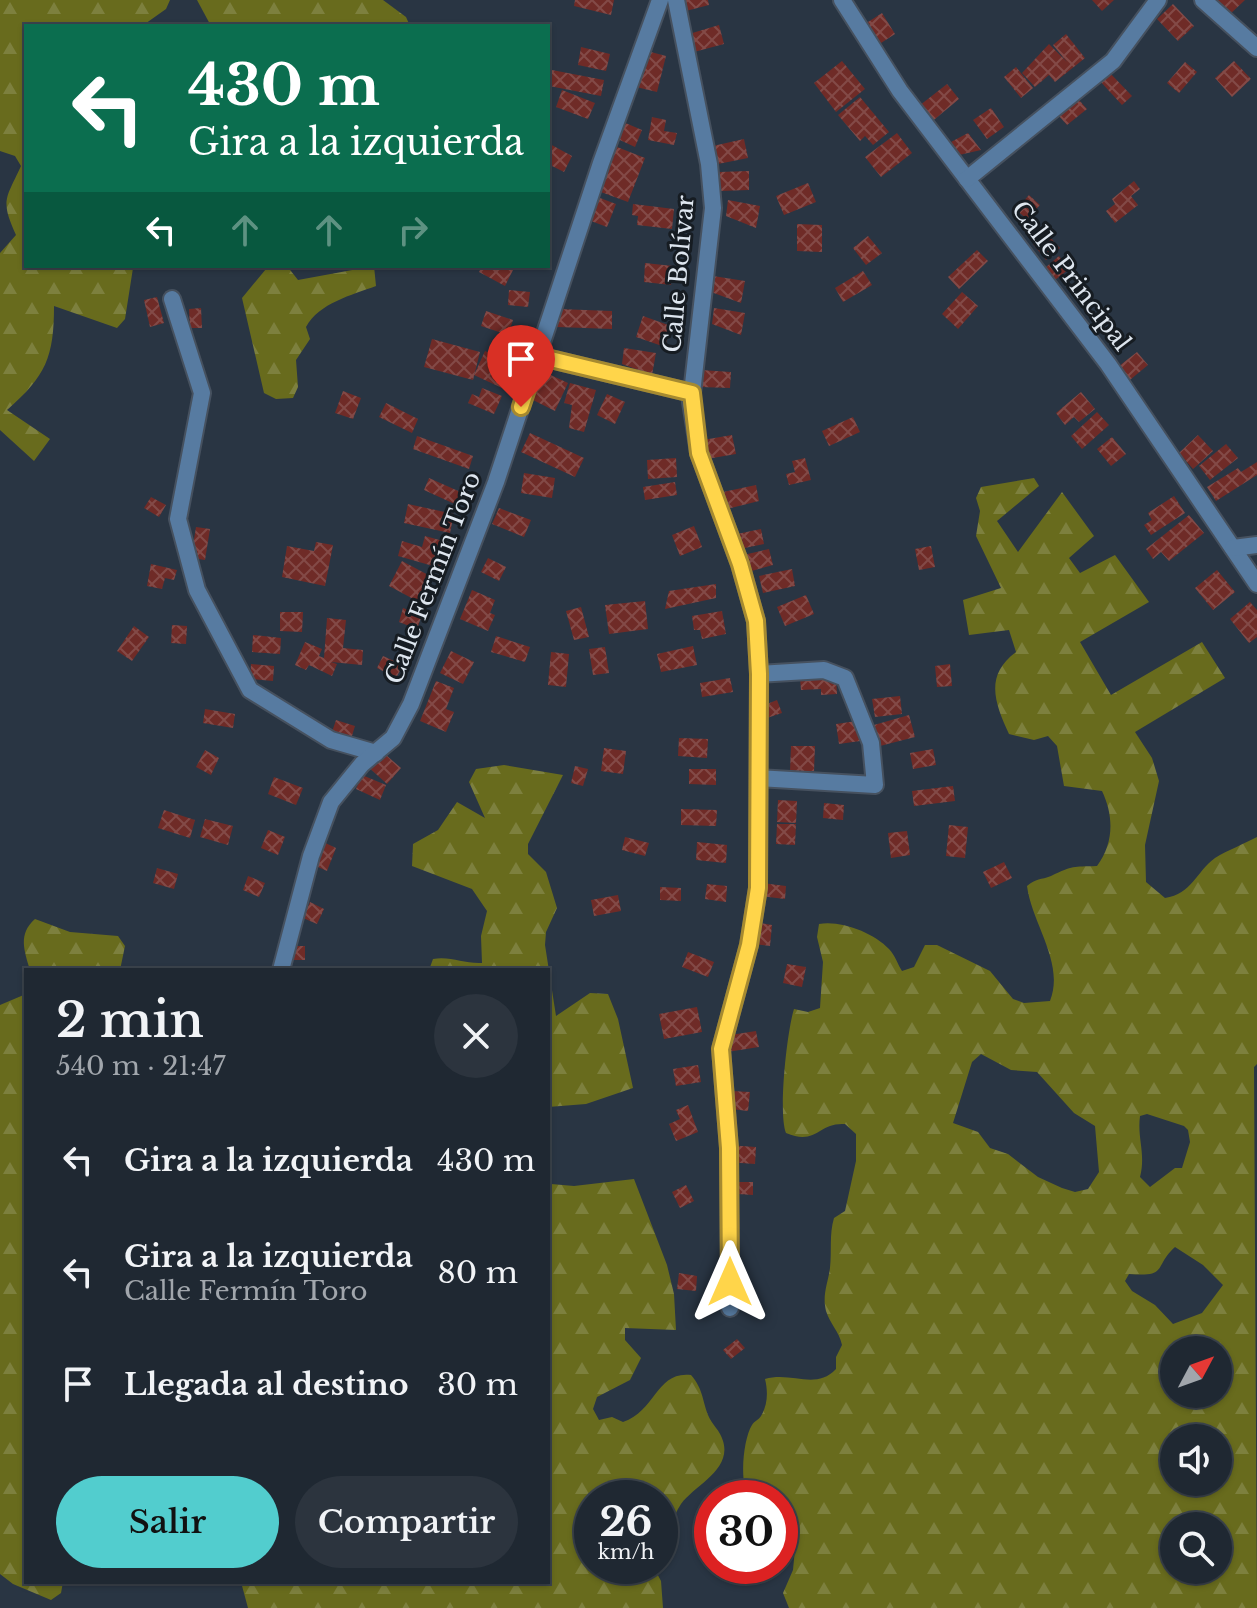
<!DOCTYPE html>
<html lang="es">
<meta charset="utf-8">
<style>
body{margin:0;font-family:"Libre Baskerville",serif;background:#2c343e;color:#f1f3f6;height:100vh;display:flex;flex-direction:column;font-size:30px;white-space:nowrap}
*{box-sizing:border-box;margin:0}
p{font-size:26px;color:#a1a6ac}
.icon{flex:none;width:44px;height:44px;fill:none;stroke:currentColor;stroke-width:2;stroke-linecap:round;stroke-linejoin:round}
.map{position:relative;flex:1;overflow:hidden}
.details{position:absolute;left:24px;top:968px;width:526px;height:616px;display:flex;flex-direction:column;background:#1f2832;border-radius:0px;box-shadow:0 2px 6px #0004,0 0 0 2px #3c444d}
.details>*{flex:none}
.hud{position:absolute;left:24px;top:24px;width:526px;height:244px;border-radius:0px;box-shadow:0 2px 6px #0004,0 0 0 2px #3c444d;background:#0b6e4f;color:#fff;overflow:hidden}
.needle{width:52px;rotate:49deg}
.tools{position:absolute;left:1160px;top:1336px;display:grid;gap:16px}
.tools a{display:grid;place-items:center;width:72px;height:72px;border-radius:50%;background:#1f2832;box-shadow:0 2px 6px #0004,0 0 0 2px #3c444d;font-size:40px}
.speed{position:absolute;left:574px;top:1480px;display:flex;gap:16px;font-size:40px;font-weight:700;text-align:center}
.speed>*{display:grid;place-content:center;width:104px;height:104px;border-radius:50%;background:#1f2832;box-shadow:0 2px 6px #0004,0 0 0 2px #3c444d;line-height:1}
.speed small{font-size:20px;font-weight:400}
.speed .limit{border:12px solid #d22;background:#fff;color:#111}
.pin{position:absolute;display:grid;place-items:center;width:68px;height:68px;color:#fff;margin:-82px -34px;border-radius:50% 50% 50% 0;rotate:-45deg;box-shadow:0 0 8px #0007}
.pin .icon{rotate:45deg}
.me{position:absolute;width:88px;margin:-44px;rotate:0deg;stroke-linejoin:round;filter:drop-shadow(0 0 6px #0008)}
.turn{display:flex;align-items:center;gap:28px;height:168px;padding:0 32px;font-size:36px}
.turn .icon{width:104px;height:104px;stroke-width:2.5}
.turn b{display:block;font-size:56px;line-height:68px}
.lanes{display:flex;align-items:center;height:76px;padding:0 32px;background:#0003;justify-content:center;gap:40px;direction:ltr}
.lanes .off{opacity:.35}
.round{display:grid;place-items:center;flex:none;width:84px;height:84px;border-radius:42px;background:#2c343e}
.head{display:flex;align-items:center;justify-content:space-between;height:136px;padding:0 32px}
h1{font-size:48px;font-weight:600;line-height:60px}
.primary-button{display:flex;gap:16px;margin-top:auto;padding:16px 32px}
.primary-button a{flex:1;height:92px;border-radius:48px;background:#52cdce;color:#111;font-size:32px;font-weight:600;line-height:92px;text-align:center}
.primary-button a+a{background:#2c343e;color:#f1f3f6}
ul{padding:0;list-style:none}
li{display:flex;align-items:center;gap:24px;height:112px;padding:0 32px}
li div{flex:1}
li b{display:block;font-size:30px}
li em{font-style:normal}
.map>svg:first-child{display:block}
.forest{fill:url(#forest-firs);fill-rule:evenodd}
.building{fill:url(#building-cross-hatch)}
.lines{fill:none;stroke-linecap:round;stroke-linejoin:round}
.minor-casing{stroke:#46515f;stroke-width:20}
.minor{stroke:#577ba1;stroke-width:16}
.route-casing{stroke:#a68a30;stroke-width:20}
.route{stroke:#ffd54a;stroke-width:14}
.labels{text-anchor:middle;stroke-width:6;stroke-linejoin:round;paint-order:stroke}
.street-label{font-size:24px;fill:#dee6ef;stroke:#161c22}
</style>
<div class="map">
<svg width="1257" height="1608" viewBox="0 0 1257 1608">
<defs>
<pattern id="forest-firs" width="22" height="20" patternUnits="userSpaceOnUse" patternTransform="scale(2)"><rect width="22" height="20" fill="#686b1d"/><path d="M5 1l3.5 6h-7zM16 11l3.5 6h-7z" fill="#7d803e"/></pattern>
<pattern id="building-cross-hatch" width="8" height="8" patternUnits="userSpaceOnUse" patternTransform="scale(2)"><rect width="8" height="8" fill="#6f2b27"/><path d="M0 0l8 8M0 8l8-8" fill="none" stroke="#834a47"/></pattern>
</defs>
<rect width="100%" height="100%" fill="#293543"/>
<g class="forest">
<path d="M0 0H170L166 9 142 26H26V266L133 268 125 319 117 328 54 306C54 357 46 376 7 410L50 439 34 461 0 430V253L16 235C0 200 6 199 21 166L15 156 0 151Z"/>
<polygon points="197,0 383,0 406,17 410,26 211,26"/>
<path d="M265 266H287L298 280 374 266 376 286C352 295 319 303 306 327L310 339 296 360 298 387 293 398 276 399 264 393 242 298 266 269Z"/>
<path d="M1034 478 1039 486 997 521 1018 552 1062 492 1094 536 1069 558 1080 573 1115 555 1149 602 1080 642 1111 695 1202 642 1225 678 1135 732 1152 758 1159 781 1145 845 1146 882 1165 898C1192 894 1196 872 1215 858 1228 850 1244 844 1257 837V1064L1254 1067 1257 1608H789L783 1593 793 1570 797 1528 780 1513V1498H749C739 1484 743 1439 752 1425 754 1421 759 1420 761 1416 768 1405 768 1391 765 1379 792 1371 815 1391 836 1369V1357L842 1345C839 1331 830 1324 826 1311 822 1295 828 1283 830 1268 832 1250 829 1235 834 1218L845 1211 856 1161V1134L845 1124C818 1122 817 1146 786 1133 778 1113 787 1031 794 1009L808 1012 820 1008 823 962 817 937 819 924C841 920 874 933 889 949 895 955 898 965 902 971L914 967 925 945H937L990 971 1013 999 1024 1003 1050 1001C1065 963 1032 924 1027 886 1036 878 1041 880 1051 876 1074 865 1072 867 1097 866 1114 843 1114 816 1102 791L1064 786 1057 746 1048 736 1034 740 1009 734C995 703 984 676 1016 652L1009 630 969 635 963 600 1001 588 976 536 980 511 976 498 981 487ZM981 1054 1011 1070 1037 1072 1074 1113 1095 1126 1099 1172 1088 1189 1075 1192 1062 1188 1038 1177 1008 1154 990 1148 978 1132 953 1123 972 1062ZM1147 1114 1184 1126 1188 1130 1190 1142 1182 1168H1175L1150 1187 1140 1177C1146 1153 1137 1139 1140 1116ZM1175 1247 1203 1265 1223 1285 1202 1313 1173 1324 1155 1305 1132 1291 1125 1281 1129 1274C1169 1277 1153 1267 1175 1247ZM1218 1350V1394H1174V1350ZM1218 1438V1482H1174V1438ZM1218 1526V1570H1174V1526Z"/>
<path d="M504 765 563 775 528 844V854L546 872 557 908 546 932 545 945 556 1016 590 993 608 994 618 1019 633 1088 586 1104 548 1107V970H429L433 959C451 956 464 964 482 963L481 936 487 911 472 889 412 866 413 844 438 830 457 802 485 818 469 782 476 769Z"/>
<path d="M35 919 70 932 118 936 125 946 120 970H30C24 950 18 934 35 919Z"/>
<polygon points="26,994 26,1582 63,1582 61,1593 51,1600 13,1584 0,1574 0,1005"/>
<path d="M548 1172 551 1184 574 1186 634 1179 667 1265 674 1294 676 1330 625 1328V1340L641 1358 630 1380 597 1397 593 1409 599 1420 612 1417 623 1422C657 1410 656 1371 691 1375 703 1389 702 1399 708 1415 712 1425 720 1430 723 1441 732 1470 695 1485 681 1504 672 1517 672 1531 660 1542V1498H592V1566H653L661 1581 663 1608H248L241 1582H548Z"/>
</g>
<g class="building">
<polygon points="575,0 614,0 611,15 574,6"/>
<polygon points="678,0 708,0 709,5 682,12"/>
<polygon points="1092,0 1114,0 1102,11"/>
<polygon points="1217,0 1245,0 1228,16"/>
<polygon points="1173,4 1194,26 1178,41 1157,19"/>
<polygon points="882,13 895,34 867,52 854,31"/>
<polygon points="719,25 724,44 694,52 689,34"/>
<polygon points="1066,34 1085,58 1055,82 1049,75 1035,87 1022,73 1049,44 1067,62 1053,45"/>
<polygon points="644,38 654,40 651,52 666,56 657,92 632,86"/>
<polygon points="581,47 610,54 606,71 578,65"/>
<polygon points="842,61 865,89 836,112 814,83"/>
<polygon points="1234,61 1251,79 1232,97 1215,78"/>
<polygon points="1185,62 1197,72 1179,93 1167,83"/>
<polygon points="1016,67 1033,88 1021,98 1004,77"/>
<polygon points="552,70 604,80 601,96 549,86"/>
<polygon points="1108,71 1132,96 1122,105 1099,80"/>
<polygon points="947,84 959,99 923,129 910,113"/>
<polygon points="562,90 595,103 588,119 556,107"/>
<polygon points="860,97 889,132 873,145 865,136 860,141 838,115"/>
<polygon points="1079,100 1087,109 1067,125 1059,116"/>
<polygon points="991,108 1004,127 987,139 973,120"/>
<polygon points="652,117 666,120 664,131 677,133 674,145 648,140"/>
<polygon points="616,119 642,130 635,147 609,135"/>
<polygon points="897,133 912,153 881,177 865,157"/>
<polygon points="968,133 981,150 959,155 951,142"/>
<polygon points="744,139 748,158 708,166 704,148"/>
<polygon points="548,143 572,156 564,172 548,164"/>
<polygon points="607,143 645,158 628,202 590,188"/>
<polygon points="749,171 749,190 720,191 719,172"/>
<polygon points="1134,181 1140,189 1131,196 1138,205 1115,223 1106,211 1115,204 1112,199"/>
<polygon points="808,183 816,202 784,215 776,196"/>
<polygon points="1029,195 1040,205 1027,219 1016,210"/>
<polygon points="600,198 616,204 607,227 591,221"/>
<polygon points="728,200 760,206 756,228 726,216"/>
<polygon points="633,204 674,209 672,229 637,225 638,216 632,215"/>
<polygon points="797,224 822,225 822,252 797,251"/>
<polygon points="1046,233 1060,248 1046,260 1033,244"/>
<polygon points="868,236 882,253 866,265 853,248"/>
<polygon points="977,250 988,261 959,289 948,277"/>
<polygon points="1059,256 1069,269 1055,280 1045,268"/>
<polygon points="645,263 673,266 671,285 644,282"/>
<polygon points="482,266 505,266 513,270 505,286 479,272"/>
<polygon points="863,271 872,285 843,302 835,288"/>
<polygon points="713,276 745,281 741,303 711,292"/>
<polygon points="509,290 530,292 528,307 508,305"/>
<polygon points="962,292 978,306 958,329 942,314"/>
<polygon points="157,297 164,323 150,327 144,300"/>
<polygon points="201,308 202,328 190,328 189,309"/>
<polygon points="714,308 745,313 741,335 712,324"/>
<polygon points="558,309 612,311 612,329 557,327"/>
<polygon points="486,311 513,320 508,335 481,326"/>
<polygon points="643,316 671,326 665,347 636,337"/>
<polygon points="432,339 480,352 473,380 424,367"/>
<polygon points="624,348 656,353 652,375 622,364"/>
<polygon points="485,351 513,363 502,388 474,375"/>
<polygon points="1137,352 1148,365 1125,384 1114,370"/>
<polygon points="540,370 568,383 555,411 527,397"/>
<polygon points="701,370 731,372 730,388 700,387"/>
<polygon points="570,383 596,390 584,432 569,428 572,405 564,403"/>
<polygon points="482,388 502,396 494,414 468,403 472,394 479,397"/>
<polygon points="343,391 361,398 353,419 335,413"/>
<polygon points="1081,392 1095,409 1079,422 1074,417 1065,425 1056,413"/>
<polygon points="607,394 625,402 615,424 597,415"/>
<polygon points="386,403 418,419 412,433 379,417"/>
<polygon points="1097,412 1109,425 1082,449 1071,436"/>
<polygon points="853,417 860,432 829,446 822,431"/>
<polygon points="530,433 584,458 575,477 521,452"/>
<polygon points="732,435 736,454 701,460 697,441"/>
<polygon points="1198,435 1213,451 1193,469 1179,453"/>
<polygon points="417,436 473,456 469,469 413,449"/>
<polygon points="1112,437 1126,454 1111,466 1097,449"/>
<polygon points="1226,444 1238,458 1210,480 1199,466"/>
<polygon points="676,458 677,477 648,479 647,460"/>
<polygon points="805,458 811,480 789,485 786,474 795,472 792,461"/>
<polygon points="1257,462 1257,475 1216,501 1207,487 1238,468 1241,472"/>
<polygon points="524,473 555,478 552,498 521,493"/>
<polygon points="429,478 465,494 459,506 424,490"/>
<polygon points="675,482 677,495 645,500 643,487"/>
<polygon points="756,485 759,501 727,509 723,492"/>
<polygon points="1174,496 1185,513 1151,535 1144,525 1152,520 1148,513"/>
<polygon points="151,497 166,505 159,517 144,508"/>
<polygon points="408,504 454,514 450,533 404,523"/>
<polygon points="499,508 531,520 524,537 492,524"/>
<polygon points="1189,515 1204,533 1169,561 1161,552 1153,559 1146,549"/>
<polygon points="694,526 702,547 680,556 672,535"/>
<polygon points="196,527 210,529 205,560 191,558"/>
<polygon points="761,529 764,544 740,549 737,534"/>
<polygon points="425,536 447,542 440,568 398,556 402,541 422,547"/>
<polygon points="316,542 333,545 325,586 282,577 287,546 314,551"/>
<polygon points="931,546 935,567 919,570 915,549"/>
<polygon points="769,549 773,565 748,572 743,555"/>
<polygon points="488,558 506,567 499,581 481,572"/>
<polygon points="402,561 432,577 419,602 389,586"/>
<polygon points="151,564 177,570 174,580 165,578 162,589 147,586"/>
<polygon points="792,569 795,586 763,593 759,576"/>
<polygon points="1217,570 1235,592 1213,610 1195,588"/>
<polygon points="716,584 716,598 665,609 669,591"/>
<polygon points="472,590 495,600 490,613 495,615 488,631 460,619"/>
<polygon points="806,595 814,614 785,626 777,607"/>
<polygon points="645,601 648,629 609,634 605,605"/>
<polygon points="1250,602 1257,610 1257,637 1249,643 1230,619"/>
<polygon points="581,607 589,637 574,640 566,611"/>
<polygon points="403,608 422,615 417,629 399,622"/>
<polygon points="722,611 726,634 702,639 700,630 694,630 692,616"/>
<polygon points="280,612 303,612 302,632 280,631"/>
<polygon points="327,618 346,620 343,648 363,650 362,665 331,662 337,664 332,676 309,665 306,670 295,665 305,642 322,649 319,656 324,658"/>
<polygon points="172,625 187,626 186,644 171,643"/>
<polygon points="134,626 149,637 132,661 117,651"/>
<polygon points="253,635 281,638 280,654 252,652"/>
<polygon points="496,636 530,647 525,662 491,652"/>
<polygon points="693,646 697,665 661,672 657,654"/>
<polygon points="605,647 609,673 593,675 589,649"/>
<polygon points="451,651 474,662 463,684 440,673"/>
<polygon points="551,652 569,654 566,687 548,685"/>
<polygon points="383,656 403,665 396,678 377,668"/>
<polygon points="251,664 274,666 273,681 250,679"/>
<polygon points="950,664 952,686 937,687 935,666"/>
<polygon points="730,678 733,692 702,697 700,683"/>
<polygon points="836,678 837,694 821,695 821,689 801,690 800,679"/>
<polygon points="436,681 454,688 446,709 454,712 446,732 420,721"/>
<polygon points="900,696 902,714 875,717 872,699"/>
<polygon points="777,700 782,713 767,718 762,706"/>
<polygon points="205,709 235,714 233,728 203,723"/>
<polygon points="909,715 915,737 880,746 874,725"/>
<polygon points="336,720 355,726 351,739 332,732"/>
<polygon points="857,721 860,741 839,744 836,724"/>
<polygon points="679,738 708,739 707,758 678,756"/>
<polygon points="791,746 815,746 814,771 790,771"/>
<polygon points="604,748 626,751 623,774 601,771"/>
<polygon points="379,749 401,768 387,784 366,765"/>
<polygon points="933,749 936,765 913,769 910,753"/>
<polygon points="205,750 219,758 211,775 196,767"/>
<polygon points="575,766 588,769 583,786 571,783"/>
<polygon points="689,769 716,769 716,785 689,784"/>
<polygon points="362,775 386,785 380,800 356,789"/>
<polygon points="274,777 303,788 296,805 268,794"/>
<polygon points="953,786 955,801 914,806 912,791"/>
<polygon points="778,800 797,801 796,823 777,822"/>
<polygon points="824,803 844,805 843,820 823,818"/>
<polygon points="681,809 717,810 716,826 681,825"/>
<polygon points="164,810 195,820 190,838 158,828"/>
<polygon points="205,819 233,826 228,845 200,837"/>
<polygon points="777,824 796,824 795,845 776,844"/>
<polygon points="949,825 968,827 965,858 946,856"/>
<polygon points="268,830 285,837 278,855 261,848"/>
<polygon points="907,831 910,855 891,858 888,833"/>
<polygon points="625,837 649,843 645,856 622,850"/>
<polygon points="319,840 336,848 327,871 309,863"/>
<polygon points="697,842 727,845 726,863 696,860"/>
<polygon points="1004,862 1012,878 991,888 983,872"/>
<polygon points="157,868 178,874 174,889 153,883"/>
<polygon points="248,876 265,883 259,897 243,890"/>
<polygon points="753,882 786,886 785,899 751,895"/>
<polygon points="707,884 727,886 726,902 705,899"/>
<polygon points="660,887 681,888 681,901 660,900"/>
<polygon points="618,895 621,911 594,916 591,900"/>
<polygon points="310,902 324,909 317,924 303,918"/>
<polygon points="748,921 772,925 770,946 746,943"/>
<rect x="287" y="946" width="18" height="14"/>
<polygon points="688,952 714,962 708,977 682,967"/>
<polygon points="787,964 806,967 802,987 783,983"/>
<polygon points="697,1007 702,1032 664,1039 659,1014"/>
<polygon points="756,1031 759,1047 727,1052 724,1036"/>
<polygon points="698,1065 701,1082 676,1086 673,1069"/>
<polygon points="732,1091 750,1092 748,1111 731,1109"/>
<polygon points="688,1105 698,1132 676,1141 669,1124 680,1119 676,1110"/>
<polygon points="727,1145 756,1147 755,1164 726,1162"/>
<polygon points="738,1182 753,1182 753,1195 738,1194"/>
<polygon points="686,1185 694,1201 680,1208 672,1192"/>
<polygon points="679,1273 697,1276 696,1291 677,1289"/>
<polygon points="737,1339 745,1348 731,1359 723,1350"/>
</g>
<g class="lines">
<defs>
<g id="minor">
<polyline points="676,0 709,164 713,208 691,402 699,453 740,564 756,621 759,674 758,888 749,945 721,1049 729,1148 730,1308"/>
<polyline points="842,0 900,91 1108,364 1257,584"/>
<polyline points="1203,0 1257,48"/>
<polyline points="967,179 1113,61 1158,0"/>
<polyline points="172,299 202,393 178,519 197,590 250,690 331,740 376,753"/>
<polyline points="538,356 692,393"/>
<polyline points="1233,548 1257,545"/>
<polyline points="759,674 824,670 845,678 871,743 875,785 759,778"/>
<polyline points="281,970 311,856 331,802 362,764 393,738 411,704 496,482 601,163 660,0"/>
</g>
</defs>
<use href="#minor" class="minor-casing"/>
<use href="#minor" class="minor"/>
</g>
<g class="lines">
<defs>
<polyline id="route" points="521,407 538,356 692,393 699,453 740,564 756,621 759,674 758,888 749,945 721,1049 729,1148 730,1282"/>
</defs>
<use href="#route" class="route-casing"/>
<use href="#route" class="route"/>
</g>
<g class="labels">
<g class="street-label">
<text transform="translate(679 274) rotate(-85)" y="8">Calle Bolívar</text>
<text transform="translate(1071 276) rotate(53)" y="8">Calle Principal</text>
<text transform="translate(433 578) rotate(-69)" y="8">Calle Fermín Toro</text>
</g>
</g>
</svg>
<div class="tools">
<a><svg class="needle" viewBox="-14 -14 28 28"><path d="M0-13l5 13h-10z" fill="#e53935"/><path d="M0 13l5-13h-10z" fill="#a1a6ac"/></svg></a>
<a><svg class="icon" aria-label="sound" viewBox="0 0 24 24"><path d="M4 9h4l5-4v14l-5-4H4zM17 9q2 3 0 6"/></svg></a>
<a><svg class="icon" aria-label="search" viewBox="0 0 24 24"><circle cx="10" cy="10" r="6"/><path d="M15 15l6 6"/></svg></a>
</div>
<div class="speed"><div>26<small>km/h</small></div><div class="limit">30</div></div>
<div class="pin" style="left:521px;top:407px;background:#d93025"><svg class="icon" aria-label="arrive" viewBox="0 0 24 24"><path d="M6 21V4h12l-3 4 3 4H6"/></svg></div>
<svg class="me" style="left:730px;top:1282px" viewBox="-20 -20 40 40"><path d="M0-17L14 15 0 8-14 15z" fill="#ffd54a" stroke="#fff" stroke-width="4"/></svg>
<div class="hud">
<div class="turn"><svg class="icon" aria-label="left" viewBox="0 0 24 24"><path d="M17 20v-9H6M10 6l-5 5 5 5"/></svg><div><b>430 m</b>Gira a la izquierda</div></div>
<div class="lanes"><svg class="icon" aria-label="left" viewBox="0 0 24 24"><path d="M17 20v-9H6M10 6l-5 5 5 5"/></svg><svg class="icon off" aria-label="ahead" viewBox="0 0 24 24"><path d="M12 20V5M6 11l6-6 6 6"/></svg><svg class="icon off" aria-label="ahead" viewBox="0 0 24 24"><path d="M12 20V5M6 11l6-6 6 6"/></svg><svg class="icon off" aria-label="right" viewBox="0 0 24 24"><path d="M7 20v-9h11M14 6l5 5-5 5"/></svg></div>
</div>
<section class="details">
<div class="head"><div><h1>2 min</h1><p>540 m · 21:47</p></div><a class="round"><svg class="icon" aria-label="close" viewBox="0 0 24 24"><path d="M6 6l12 12M18 6L6 18"/></svg></a></div>
<ul>
<li><svg class="icon" aria-label="left" viewBox="0 0 24 24"><path d="M17 20v-9H6M10 6l-5 5 5 5"/></svg><div><b>Gira a la izquierda</b></div><em>430 m</em></li>
<li><svg class="icon" aria-label="left" viewBox="0 0 24 24"><path d="M17 20v-9H6M10 6l-5 5 5 5"/></svg><div><b>Gira a la izquierda</b><p>Calle Fermín Toro</p></div><em>80 m</em></li>
<li><svg class="icon" aria-label="arrive" viewBox="0 0 24 24"><path d="M6 21V4h12l-3 4 3 4H6"/></svg><div><b>Llegada al destino</b></div><em>30 m</em></li>
</ul>
<div class="primary-button"><a>Salir</a><a>Compartir</a></div>
</section>
</div>
